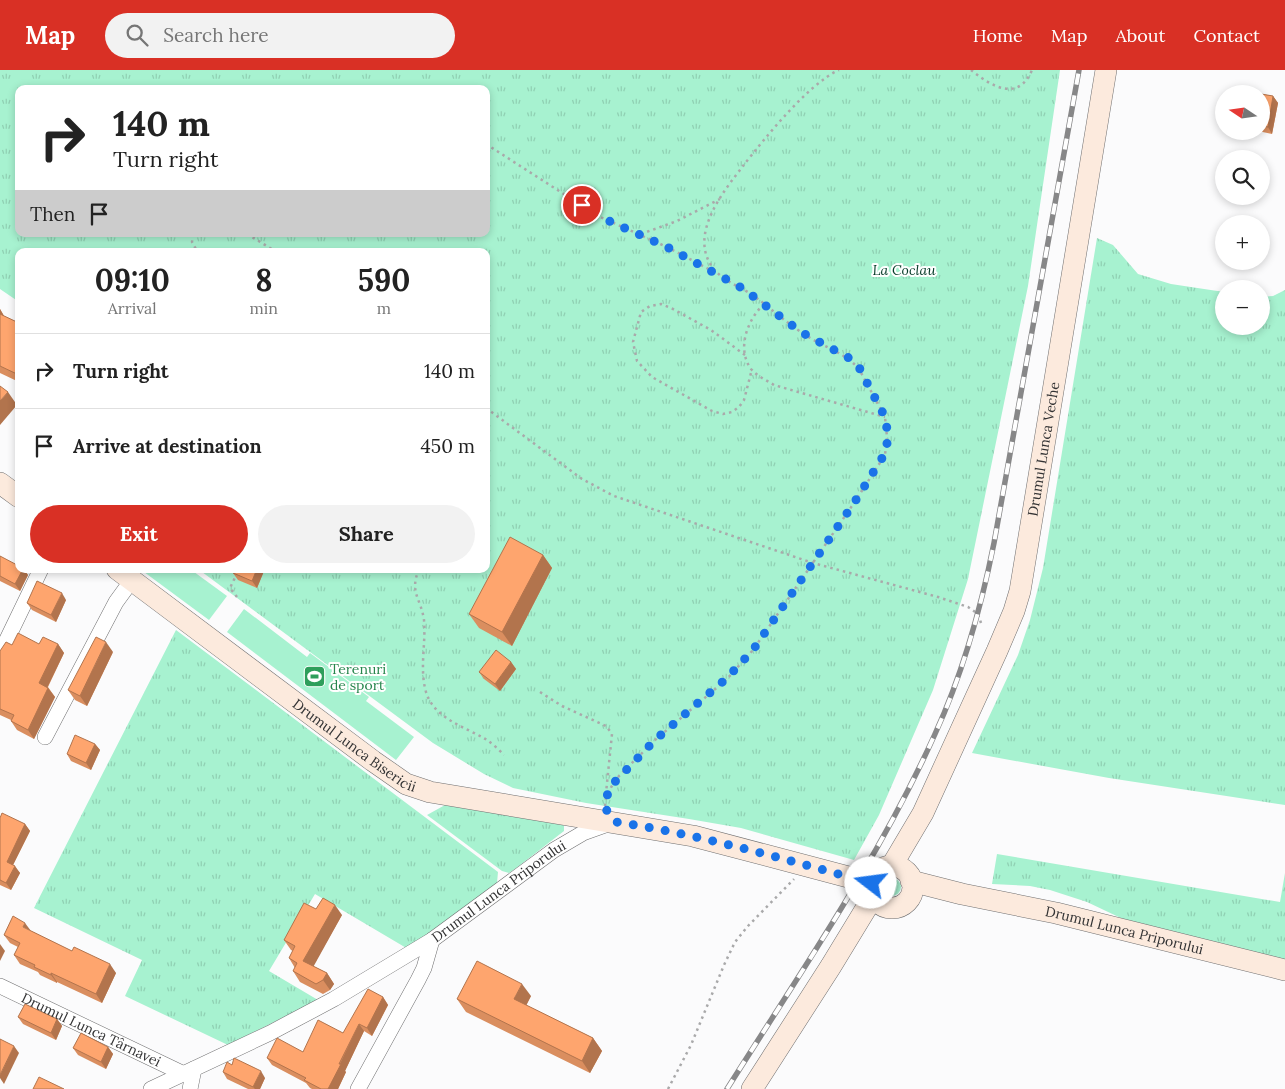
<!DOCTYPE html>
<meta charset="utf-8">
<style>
body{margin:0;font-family:Lora,serif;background:#f2f2f2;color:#222;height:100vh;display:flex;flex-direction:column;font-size:19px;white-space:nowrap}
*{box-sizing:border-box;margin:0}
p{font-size:16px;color:#767676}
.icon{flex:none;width:28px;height:28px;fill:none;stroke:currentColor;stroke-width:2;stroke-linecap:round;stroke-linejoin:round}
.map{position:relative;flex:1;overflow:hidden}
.sheet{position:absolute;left:15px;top:178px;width:475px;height:325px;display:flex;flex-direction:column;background:#fff;border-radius:10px;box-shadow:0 2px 8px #0003}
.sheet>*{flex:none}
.hud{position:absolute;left:15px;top:15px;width:475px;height:152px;border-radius:10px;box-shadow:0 2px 8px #0003;background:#fff;color:#222;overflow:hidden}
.needle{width:32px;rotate:283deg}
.controls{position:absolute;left:1215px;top:15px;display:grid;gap:10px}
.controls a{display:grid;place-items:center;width:55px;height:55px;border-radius:50%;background:#fff;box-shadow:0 2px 8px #0003;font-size:25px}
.pin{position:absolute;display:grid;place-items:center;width:42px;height:42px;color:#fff;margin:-21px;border:2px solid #fff;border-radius:50%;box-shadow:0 1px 5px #0007}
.me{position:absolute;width:55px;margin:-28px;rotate:285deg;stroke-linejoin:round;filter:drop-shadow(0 0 4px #0008)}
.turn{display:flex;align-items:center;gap:18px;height:105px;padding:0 15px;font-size:22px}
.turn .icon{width:65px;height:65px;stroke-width:2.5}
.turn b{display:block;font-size:35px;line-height:42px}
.then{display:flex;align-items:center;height:48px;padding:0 15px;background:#0003;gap:10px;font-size:19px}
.eta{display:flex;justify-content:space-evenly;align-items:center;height:85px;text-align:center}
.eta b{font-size:30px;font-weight:700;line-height:35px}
.button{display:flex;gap:10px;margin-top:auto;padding:10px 15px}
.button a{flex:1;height:58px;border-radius:30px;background:#d93025;color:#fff;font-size:20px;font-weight:700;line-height:58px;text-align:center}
.button a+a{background:#f2f2f2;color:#222}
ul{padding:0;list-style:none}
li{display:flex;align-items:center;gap:15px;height:75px;padding:0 15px;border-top:1px solid #e0e0e0}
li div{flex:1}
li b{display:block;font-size:19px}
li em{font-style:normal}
header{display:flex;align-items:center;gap:30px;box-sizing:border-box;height:70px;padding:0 25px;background:#d93025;color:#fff}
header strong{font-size:24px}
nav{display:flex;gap:28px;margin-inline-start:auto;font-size:18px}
.search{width:350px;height:45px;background:#f2f2f2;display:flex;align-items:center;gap:12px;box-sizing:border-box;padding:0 18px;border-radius:28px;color:#767676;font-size:19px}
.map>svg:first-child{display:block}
.grass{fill:url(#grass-tufts);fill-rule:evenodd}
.garden{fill:#a7f2d0}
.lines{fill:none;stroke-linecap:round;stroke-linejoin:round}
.street-casing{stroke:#6f6f70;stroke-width:16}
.secondary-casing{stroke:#6f6f70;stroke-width:22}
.path{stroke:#a9a9aa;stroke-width:2.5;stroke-dasharray:2.5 4;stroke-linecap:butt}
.street{stroke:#fff;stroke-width:15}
.secondary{stroke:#fceadd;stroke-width:21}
.rail-casing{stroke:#878788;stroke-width:5.5}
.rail{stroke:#fff;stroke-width:4;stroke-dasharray:11;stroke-linecap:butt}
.wall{fill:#da8e5f}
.shaded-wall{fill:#b2744d}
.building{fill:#fea56e;stroke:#b2744d}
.route{stroke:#1a73e8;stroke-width:9;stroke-dasharray:0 16.2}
.labels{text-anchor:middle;stroke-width:4;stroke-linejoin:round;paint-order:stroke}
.park-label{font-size:14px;font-style:italic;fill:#043a27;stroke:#fff}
.street-label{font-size:14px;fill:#333334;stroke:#fff}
.leisure-label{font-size:14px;fill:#27864d;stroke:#fff;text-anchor:start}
</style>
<header>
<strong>Map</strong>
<div class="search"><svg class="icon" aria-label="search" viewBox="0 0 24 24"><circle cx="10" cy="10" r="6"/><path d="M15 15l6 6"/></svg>Search here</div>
<nav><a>Home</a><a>Map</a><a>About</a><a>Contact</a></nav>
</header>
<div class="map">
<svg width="1285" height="1019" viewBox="0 0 1285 1019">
<defs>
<pattern id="grass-tufts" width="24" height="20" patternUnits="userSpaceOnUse" patternTransform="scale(1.25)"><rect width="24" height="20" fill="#a7f2d0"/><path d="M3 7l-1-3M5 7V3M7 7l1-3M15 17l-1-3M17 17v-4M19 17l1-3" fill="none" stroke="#90d0b3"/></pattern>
</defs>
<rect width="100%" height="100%" fill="#fbfbfc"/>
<g class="grass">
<path d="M0 0H1060L1028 216 968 509 933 620 879 745 854 790 741 758 689 749 586 733 513 718 484 704 433 673 198 499H486V181H19V232L0 219ZM19 19H486V164H19Z"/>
<polygon points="1097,168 1113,175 1138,204 1171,214 1224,222 1224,256 1261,256 1261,227 1273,226 1285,220 1285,735 1109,708 972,683 1018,585 1030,550 1043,498"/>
<polygon points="176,560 498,802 497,813 408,879 315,824 269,901 318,930 228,975 125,926 142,890 34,838"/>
<polygon points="445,735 561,753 564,756 564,761 515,799 509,803 502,801 427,745"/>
<polygon points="997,784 1280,832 1285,803 1285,891 1125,850 1087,832 1050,820 1030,816 992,814"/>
<circle cx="892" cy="817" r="9"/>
</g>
<g class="garden">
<polygon points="140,499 190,499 227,526 209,550"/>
<polygon points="244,539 307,587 310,583 369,627 366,631 414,667 396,690 227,562"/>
</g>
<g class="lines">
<defs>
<g id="street">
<polyline points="0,584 41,499"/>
<polyline points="45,667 116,532 132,510"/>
<path id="s1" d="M0 916 184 1004"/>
<path id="s2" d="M151 1019 270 963 334 929 432 870 554 780 583 763 611 753"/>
<polyline points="190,1019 194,999"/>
<polyline points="358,1019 418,910 424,898 432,870"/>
</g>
<g id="secondary">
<polyline points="0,413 19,427"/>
<path id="s3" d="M117 499 373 691 406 714 430 722 693 766 871 813"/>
<circle cx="892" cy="817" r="21"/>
<path id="s4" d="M891 797 923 743 997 581 1014 541 1020 521 1106 0"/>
<path id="s5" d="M911 811 962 824 1056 843 1285 900"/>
<polyline points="752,1019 831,896 873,827"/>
</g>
</defs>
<use href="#street" class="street-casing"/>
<use href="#secondary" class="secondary-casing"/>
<g class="path">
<path d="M971 0C991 16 1018 33 1032 0"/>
<polyline points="486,74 598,146 667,177 718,204"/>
<polyline points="193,164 192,172 197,181"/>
<polyline points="247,164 275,181"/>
<polyline points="641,164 677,151 720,129"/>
<path d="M764 234C748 249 736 278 751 299 757 306 766 310 774 315L885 347"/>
<polyline points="745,285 711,260 673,239 661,234 650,236 641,242 633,272 637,291 652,307 712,341 723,344 732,342 739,337 744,330 752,299"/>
<polyline points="486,338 582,409 614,426 813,493 938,527 968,537 978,544 981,553"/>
<path d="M419 499C409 523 421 528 424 550 426 572 420 596 425 618 431 648 464 656 487 670 493 674 499 680 504 685"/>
<polyline points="237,527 230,518 239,499"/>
<polyline points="540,622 562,636 606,656 612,664 606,723"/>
<path d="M605 736 606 727 615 710 655 670 727 609 753 580 854 433 885 385 887 367 885 347 859 299C846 284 829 279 812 269 791 257 773 240 754 226 741 217 723 211 713 198 688 165 723 122 743 96 765 68 808 14 839 0"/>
<polyline points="668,1019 691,975 724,895 735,872 748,856 794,809"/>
</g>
<use href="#street" class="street"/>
<use href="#secondary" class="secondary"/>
<defs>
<path id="rail" d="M727 1019C800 903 879 789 935 664 963 603 981 538 994 473L1079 0"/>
</defs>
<use href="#rail" class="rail-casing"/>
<use href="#rail" class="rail"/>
</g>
<g class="wall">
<polygon points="1261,24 1273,26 1278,33 1272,64 1258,61 1261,61"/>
<polygon points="0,239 4,246 19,253 19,312 0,303"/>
<polygon points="543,485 552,498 512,576 479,558 469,544"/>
<polygon points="0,486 19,499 23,499 28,505 20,521 0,511"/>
<polygon points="264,501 257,518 238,510 233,503"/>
<polygon points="66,530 56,552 32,540 27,533"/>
<polygon points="39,574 58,574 64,583 48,617 55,627 34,669 17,660 11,651 11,650 0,645 0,581 12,575"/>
<polygon points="113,582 87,636 75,630 68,620"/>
<polygon points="511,592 516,599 500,621 484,609 479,602"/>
<polygon points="95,674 100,680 91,700 71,691 67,684"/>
<polygon points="0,748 25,754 30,761 13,795 20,803 11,820 0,815"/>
<polygon points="316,839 342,845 313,896 327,903 334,914 330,920 323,924 300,912 293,901 295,898 289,888 293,881 291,880 284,870"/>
<polygon points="31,861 116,903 102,933 57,912 57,913 40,905 38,902 20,894 14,885 18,877 10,873 4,865"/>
<polygon points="531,926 526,935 593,968 602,981 590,1003 466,942 457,929"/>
<polygon points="383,927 388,935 372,966 364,961 345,1001 346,1002 338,1019 312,1019 310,1018 306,1013 272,995 267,988 303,982 343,963"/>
<polygon points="18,947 57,949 62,956 56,970 23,954"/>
<polygon points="108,977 113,984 106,999 78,985 73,978"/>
<polygon points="223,1002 265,1008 260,1019 248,1019 227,1009"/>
</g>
<g class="shaded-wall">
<polygon points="1273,26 1278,33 1272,64 1268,57"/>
<polygon points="0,239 4,246 1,252 0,250"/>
<polygon points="8,322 17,335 0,355 0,331"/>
<polygon points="543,485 552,498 512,576 502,562"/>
<polygon points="23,499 28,505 20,521 15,514"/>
<polygon points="257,499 263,499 264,501 257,518 252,511"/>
<polygon points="62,523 66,530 56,552 51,545"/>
<polygon points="106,572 113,582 87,636 80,626"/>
<polygon points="58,574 64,583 45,622 39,613"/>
<polygon points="511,592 516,599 500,621 495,614"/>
<polygon points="48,618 55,627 34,669 28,660"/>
<polygon points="95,674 100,680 91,700 86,693"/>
<polygon points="25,754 30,761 11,799 7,792"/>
<polygon points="15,796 20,803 11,820 6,813"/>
<polygon points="335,835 342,845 311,901 303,891"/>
<polygon points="25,853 31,861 23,857"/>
<polygon points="0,874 5,881 0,891"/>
<polygon points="110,894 116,903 102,933 96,924"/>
<polygon points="51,903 57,912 57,913 51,905"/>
<polygon points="327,903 334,914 330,920 323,910"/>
<polygon points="522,914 531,926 523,942 514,929"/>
<polygon points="383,927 388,935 372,966 367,958"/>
<polygon points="57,949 62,956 56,970 51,963"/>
<polygon points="359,954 364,961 345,1001 346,1002 338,1019 328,1019"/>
<polygon points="593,968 602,981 590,1003 582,991"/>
<polygon points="14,976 19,983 4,1014 0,1008 0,1005"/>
<polygon points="108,977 113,984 106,999 101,992"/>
<polygon points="261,1001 265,1008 260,1019 255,1019 253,1017"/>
</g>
<g class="building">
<polygon points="1261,24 1273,26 1268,57 1261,56"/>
<polygon points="0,244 19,253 19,305 0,296"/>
<polygon points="0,316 8,322 0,331"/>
<polygon points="510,467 543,485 502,562 469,544"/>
<polygon points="0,486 19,496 19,499 23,499 15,514 0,506"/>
<polygon points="235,499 257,499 252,511 233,503"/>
<polygon points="37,511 62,523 51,545 27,533"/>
<polygon points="18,563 39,574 43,567 58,574 39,613 48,618 28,660 11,651 14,645 0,639 0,581 6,572 12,575"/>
<polygon points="96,567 106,572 80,626 68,620"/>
<polygon points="496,580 511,592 495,614 479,602"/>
<polygon points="75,665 95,674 86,693 67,684"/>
<polygon points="2,743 25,754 7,792 15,796 6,813 0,810 0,748"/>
<polygon points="323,828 335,835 303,891 327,903 323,910 316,914 293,901 297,893 289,888 295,876 284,870 304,833 316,839"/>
<polygon points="13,846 25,853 23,857 72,881 74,877 110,894 96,924 51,903 51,905 34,897 35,895 14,885 20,873 4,865"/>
<polygon points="477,891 522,914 514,929 593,968 582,991 457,929"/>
<polygon points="368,919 383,927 367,958 359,954 339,994 341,994 328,1019 321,1019 304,1010 306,1008 267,988 277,968 303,982 318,950 343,963"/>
<polygon points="25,934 57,949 51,963 18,947"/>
<polygon points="81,963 108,977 101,992 73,978"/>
<polygon points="0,969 14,976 0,1005"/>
<polygon points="234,988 261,1001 253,1017 223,1002 227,992 232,995"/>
<polygon points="39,1007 64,1019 33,1019"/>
</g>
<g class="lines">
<path class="route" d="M582 135 598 146 667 177 742 218 801 262 849 288 860 299 865 309 885 347 887 359V376L884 385 854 433 753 580 727 608 655 670 609 718 605 735 607 741 616 752C703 765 787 790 871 813"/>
</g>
<defs>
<symbol id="stadium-square" viewBox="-11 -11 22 22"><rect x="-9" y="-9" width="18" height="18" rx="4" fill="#2e9e5b" stroke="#fff"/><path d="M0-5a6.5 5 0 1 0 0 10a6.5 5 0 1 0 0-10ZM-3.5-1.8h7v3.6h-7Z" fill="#fff"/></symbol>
</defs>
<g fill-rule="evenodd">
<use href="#stadium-square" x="302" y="594" width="25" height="25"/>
</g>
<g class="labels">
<g class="park-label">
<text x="904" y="205">La Coclau</text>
</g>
<g class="street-label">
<text dy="5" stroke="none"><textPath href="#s4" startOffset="449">Drumul Lunca Veche</textPath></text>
<text dy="5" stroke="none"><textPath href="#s3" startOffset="296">Drumul Lunca Bisericii</textPath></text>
<text dy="5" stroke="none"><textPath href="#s2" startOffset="401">Drumul Lunca Priporului</textPath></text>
<text dy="5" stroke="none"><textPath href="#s5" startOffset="219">Drumul Lunca Priporului</textPath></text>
<text dy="5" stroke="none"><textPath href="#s1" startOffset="101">Drumul Lunca Târnavei</textPath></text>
</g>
<g class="leisure-label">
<text x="330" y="604">Terenuri<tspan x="330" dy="16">de sport</tspan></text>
</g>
</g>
</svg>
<div class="controls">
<a><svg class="needle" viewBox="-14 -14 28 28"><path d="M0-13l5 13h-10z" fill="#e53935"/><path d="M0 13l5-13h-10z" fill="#767676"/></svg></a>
<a><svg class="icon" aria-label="search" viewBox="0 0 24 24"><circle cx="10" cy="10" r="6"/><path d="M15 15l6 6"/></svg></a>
<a>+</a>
<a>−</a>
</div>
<div class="pin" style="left:582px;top:135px;background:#d93025"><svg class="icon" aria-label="arrive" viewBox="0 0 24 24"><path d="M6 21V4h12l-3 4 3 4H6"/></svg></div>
<svg class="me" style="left:871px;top:813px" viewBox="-20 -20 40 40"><circle r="19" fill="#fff"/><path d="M0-13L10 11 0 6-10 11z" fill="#1a73e8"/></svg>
<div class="hud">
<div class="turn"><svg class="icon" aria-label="right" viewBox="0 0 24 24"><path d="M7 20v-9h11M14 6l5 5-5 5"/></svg><div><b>140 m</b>Turn right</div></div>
<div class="then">Then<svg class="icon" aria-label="arrive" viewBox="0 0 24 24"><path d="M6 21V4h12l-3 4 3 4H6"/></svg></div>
</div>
<section class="sheet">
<div class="eta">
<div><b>09:10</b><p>Arrival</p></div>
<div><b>8</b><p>min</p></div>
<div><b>590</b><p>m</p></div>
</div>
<ul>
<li><svg class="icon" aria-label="right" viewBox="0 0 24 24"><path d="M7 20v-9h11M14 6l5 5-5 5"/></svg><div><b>Turn right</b></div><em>140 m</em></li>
<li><svg class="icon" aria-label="arrive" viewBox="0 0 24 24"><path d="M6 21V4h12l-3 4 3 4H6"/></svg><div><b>Arrive at destination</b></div><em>450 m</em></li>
</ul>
<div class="button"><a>Exit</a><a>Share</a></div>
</section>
</div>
